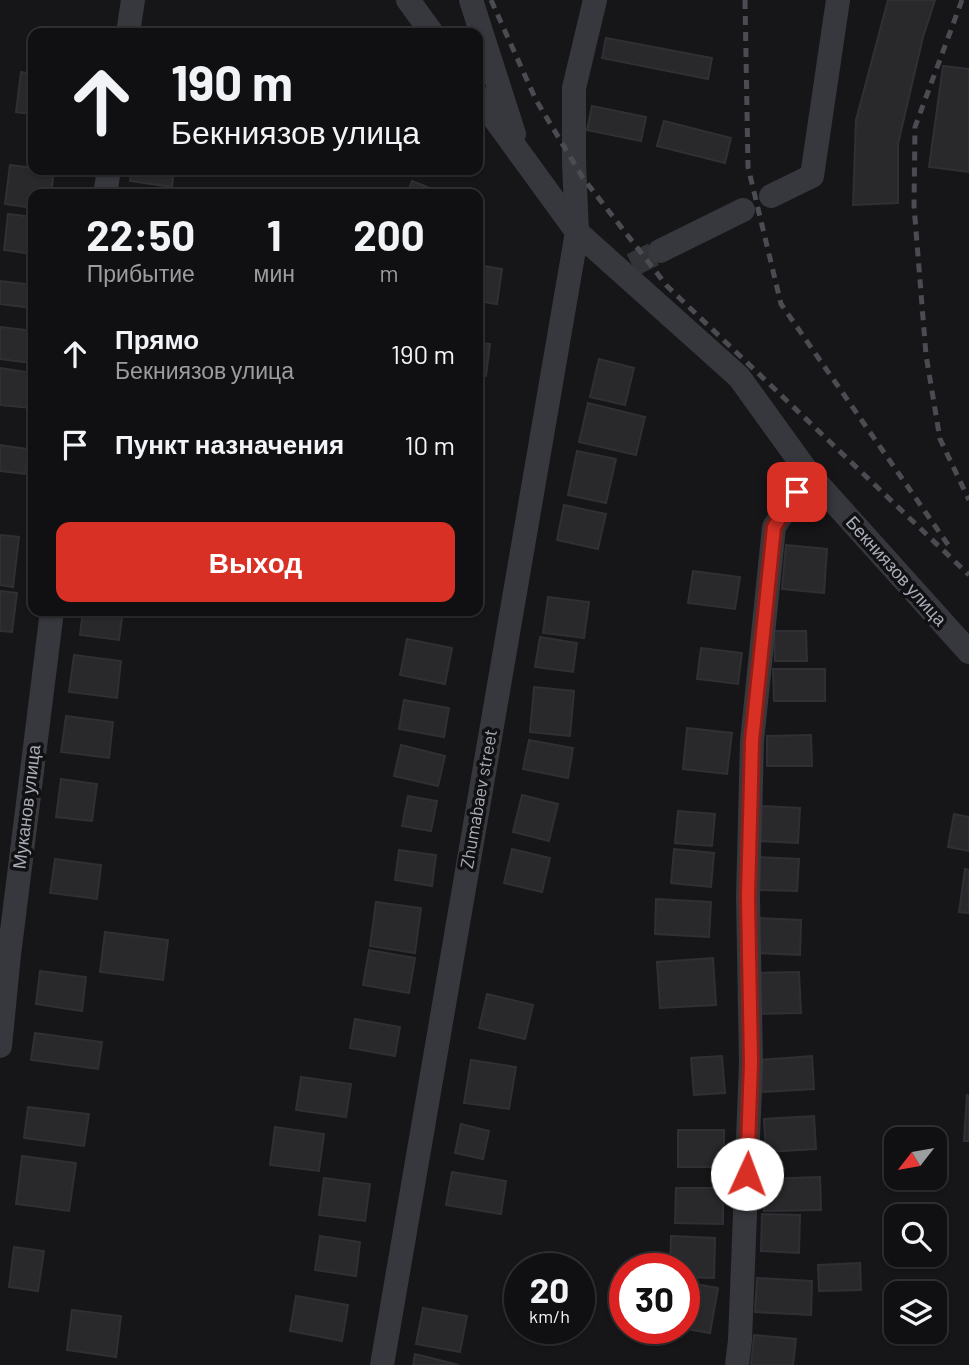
<!DOCTYPE html>
<html lang="ru">
<meta charset="utf-8">
<style>
body{margin:0;font-family:Barlow,sans-serif;background:#19191b;color:#f1f3f6;height:100vh;display:flex;flex-direction:column;font-size:26px;white-space:nowrap}
*{box-sizing:border-box;margin:0}
p{font-size:23px;color:#9c9d9f}
.icon{flex:none;width:38px;height:38px;fill:none;stroke:currentColor;stroke-width:2;stroke-linecap:round;stroke-linejoin:round}
.map{position:relative;flex:1;overflow:hidden}
.drawer{position:absolute;left:28px;top:189px;width:455px;height:427px;display:flex;flex-direction:column;background:#101012;border-radius:14px;box-shadow:0 2px 5px #0004,0 0 0 2px #303032}
.drawer>*{flex:none}
.banner{position:absolute;left:28px;top:28px;width:455px;height:147px;border-radius:14px;box-shadow:0 2px 5px #0004,0 0 0 2px #303032;background:#101012;color:#f1f3f6;overflow:hidden}
.needle{width:46px;rotate:239deg}
.buttons{position:absolute;left:884px;top:1127px;display:grid;gap:14px}
.buttons a{display:grid;place-items:center;width:63px;height:63px;border-radius:14px;background:#101012;box-shadow:0 2px 5px #0004,0 0 0 2px #303032;font-size:35px}
.speed{position:absolute;left:504px;top:1253px;display:flex;gap:14px;font-size:35px;font-weight:700;text-align:center}
.speed>*{display:grid;place-content:center;width:91px;height:91px;border-radius:50%;background:#101012;box-shadow:0 2px 5px #0004,0 0 0 2px #303032;line-height:1}
.speed small{font-size:18px;font-weight:400}
.speed .limit{border:10px solid #d22;background:#fff;color:#111}
.pin{position:absolute;display:grid;place-items:center;width:60px;height:60px;color:#fff;margin:-30px;border-radius:14px;box-shadow:0 4px 10px #0006}
.me{position:absolute;width:77px;margin:-38px;rotate:2deg;stroke-linejoin:round;filter:drop-shadow(0 0 5px #0008)}
.turn{display:flex;align-items:center;gap:24px;height:147px;padding:0 28px;font-size:32px}
.turn .icon{width:91px;height:91px;stroke-width:2.5}
.turn b{display:block;font-size:49px;line-height:60px}
.eta{display:flex;justify-content:space-evenly;align-items:center;height:119px;text-align:center}
.eta b{font-size:42px;font-weight:700;line-height:49px}
.primary-button{display:flex;gap:14px;margin-top:auto;padding:14px 28px}
.primary-button a{flex:1;height:80px;border-radius:14px;background:#d93025;color:#fff;font-size:28px;font-weight:700;line-height:80px;text-align:center}
ul{padding:0;list-style:none}
li{display:flex;align-items:center;gap:21px;height:91px;padding:0 28px}
li div{flex:1}
li b{display:block;font-size:26px}
li em{font-style:normal}
.map>svg:first-child{display:block}
.building{fill:#29292c;stroke:#303034;stroke-width:2}
.lines{fill:none;stroke-linecap:round;stroke-linejoin:round}
.minor-tunnel{stroke:#333438;stroke-width:24;stroke-dasharray:24 12;stroke-linecap:butt}
.minor{stroke:#37383d;stroke-width:24}
.rail{stroke:#4a4c52;stroke-width:5;stroke-dasharray:9 7;stroke-linecap:butt}
.route-casing{stroke:#8d1f18;stroke-width:18}
.route{stroke:#d93025;stroke-width:12}
.labels{text-anchor:middle;stroke-width:7;stroke-linejoin:round;paint-order:stroke}
.street-label{font-size:18px;fill:#a8adb8;stroke:#111113}
</style>
<div class="map">
<svg width="969" height="1365" viewBox="0 0 969 1365">
<rect width="100%" height="100%" fill="#161618"/>
<g class="building">
<polygon points="888,0 935,0 923,37 898,144 898,203 853,205 856,120"/>
<polygon points="39,27 76,32 76,33 38,33"/>
<polygon points="606,38 712,58 708,79 602,58"/>
<polygon points="943,66 969,69 969,172 929,167"/>
<polygon points="21,72 33,74 33,114 16,112"/>
<polygon points="592,106 646,117 641,141 587,130"/>
<polygon points="664,121 731,138 725,163 657,146"/>
<polygon points="10,165 33,168 33,170 54,170 51,194 33,194 33,208 5,204"/>
<polygon points="131,170 174,170 172,187 130,181"/>
<polygon points="412,181 445,194 407,194"/>
<polygon points="8,214 33,217 33,254 4,250"/>
<polygon points="478,265 502,269 497,304 478,301"/>
<polygon points="0,281 33,285 33,308 0,304"/>
<polygon points="0,327 33,331 32,363 0,359"/>
<polygon points="478,343 490,344 486,376 478,375"/>
<polygon points="599,359 634,368 625,405 590,397"/>
<polygon points="0,368 33,373 30,408 0,405"/>
<polygon points="588,403 645,417 636,455 579,442"/>
<polygon points="0,445 28,449 25,474 0,471"/>
<polygon points="577,451 616,459 606,503 568,495"/>
<polygon points="564,505 606,514 598,549 557,540"/>
<polygon points="0,535 19,537 13,587 0,585"/>
<polygon points="786,545 827,549 824,593 782,589"/>
<polygon points="693,571 740,577 735,609 688,603"/>
<polygon points="0,591 17,593 12,632 0,631"/>
<polygon points="548,597 589,602 584,638 543,633"/>
<polygon points="83,611 123,611 119,640 80,635"/>
<polygon points="774,631 806,631 807,661 775,661"/>
<polygon points="540,637 577,643 573,672 535,667"/>
<polygon points="407,639 452,648 445,684 400,675"/>
<polygon points="701,648 742,653 738,684 697,679"/>
<polygon points="74,655 121,661 117,698 69,692"/>
<polygon points="773,669 825,669 825,701 774,701"/>
<polygon points="534,687 574,691 570,736 530,732"/>
<polygon points="404,700 449,708 444,737 399,729"/>
<polygon points="66,716 113,722 109,758 61,752"/>
<polygon points="687,728 732,733 727,774 683,769"/>
<polygon points="811,735 812,766 767,766 767,736"/>
<polygon points="529,740 573,748 568,778 523,769"/>
<polygon points="401,745 445,756 438,786 394,776"/>
<polygon points="61,779 97,784 92,821 56,817"/>
<polygon points="522,795 558,804 549,841 513,832"/>
<polygon points="408,796 437,801 431,831 402,826"/>
<polygon points="760,806 800,808 798,843 758,841"/>
<polygon points="678,811 715,814 712,846 675,843"/>
<polygon points="954,814 969,817 969,851 948,847"/>
<polygon points="512,849 550,858 542,892 504,883"/>
<polygon points="674,849 714,853 711,887 671,883"/>
<polygon points="399,850 436,855 432,886 395,880"/>
<polygon points="759,857 799,859 797,891 758,890"/>
<polygon points="55,859 101,865 97,899 50,893"/>
<polygon points="965,869 969,870 969,913 959,912"/>
<polygon points="656,899 711,902 709,937 655,934"/>
<polygon points="376,902 421,908 415,953 370,946"/>
<polygon points="758,918 801,920 800,955 757,953"/>
<polygon points="105,932 168,940 163,980 100,972"/>
<polygon points="369,950 415,958 409,993 363,985"/>
<polygon points="713,958 716,1005 660,1008 657,962"/>
<polygon points="40,971 86,977 82,1011 36,1004"/>
<polygon points="799,972 801,1013 756,1014 754,973"/>
<polygon points="487,994 533,1005 525,1039 479,1028"/>
<polygon points="355,1019 400,1027 395,1056 350,1048"/>
<polygon points="35,1033 102,1042 98,1069 31,1060"/>
<polygon points="722,1056 725,1093 694,1095 691,1058"/>
<polygon points="812,1056 814,1089 761,1092 758,1060"/>
<polygon points="471,1060 516,1067 509,1109 464,1103"/>
<polygon points="301,1077 351,1084 346,1117 296,1110"/>
<polygon points="967,1095 969,1096 969,1141 964,1141"/>
<polygon points="28,1107 89,1114 84,1146 24,1138"/>
<polygon points="814,1116 816,1149 766,1152 764,1119"/>
<polygon points="461,1124 489,1131 483,1159 455,1153"/>
<polygon points="275,1127 324,1134 319,1171 270,1165"/>
<rect x="678" y="1130" width="46" height="37"/>
<polygon points="22,1156 76,1163 69,1211 16,1204"/>
<polygon points="452,1172 506,1181 501,1214 446,1205"/>
<polygon points="820,1177 821,1210 764,1211 764,1179"/>
<polygon points="324,1178 370,1184 365,1221 319,1215"/>
<polygon points="676,1188 723,1188 723,1224 675,1223"/>
<polygon points="762,1214 800,1215 799,1253 761,1251"/>
<polygon points="320,1236 360,1242 356,1276 315,1270"/>
<polygon points="671,1236 715,1238 714,1278 684,1277 684,1269 670,1269"/>
<polygon points="14,1247 44,1251 38,1291 9,1287"/>
<polygon points="860,1263 861,1290 819,1291 818,1265"/>
<polygon points="757,1278 812,1281 811,1315 755,1312"/>
<polygon points="684,1282 718,1288 710,1333 681,1328 684,1328"/>
<polygon points="296,1296 348,1305 342,1341 290,1331"/>
<polygon points="423,1308 467,1316 460,1352 416,1344"/>
<polygon points="72,1310 121,1316 116,1357 67,1350"/>
<polygon points="754,1335 796,1339 793,1365 751,1365"/>
<polygon points="415,1354 459,1365 413,1365"/>
</g>
<g class="lines">
<polyline class="minor-tunnel" points="632,265 660,251"/>
<g class="minor">
<polyline points="408,0 432,33"/>
<polyline points="471,0 514,134"/>
<polyline points="128,33 133,0"/>
<polyline points="478,96 577,232 739,377 809,474"/>
<polyline points="105,194 109,170"/>
<polyline points="771,196 812,176 838,0"/>
<polyline points="660,251 743,210"/>
<polyline points="0,1046 9,955 52,611"/>
<polyline points="382,1365 577,232 574,163 574,88 595,0"/>
<polyline points="737,1365 740,1340 751,1063 748,897 752,741 774,527 809,474 969,652"/>
</g>
<g class="rail">
<polyline points="491,0 536,100 583,178 667,286 969,575"/>
<polyline points="745,0 748,167 781,304 951,549"/>
<polyline points="962,0 915,127 914,206 926,355 940,439 969,500"/>
</g>
</g>
<g class="lines">
<defs>
<polyline id="route" points="747,1174 751,1063 748,897 752,741 774,527 797,492"/>
</defs>
<use href="#route" class="route-casing"/>
<use href="#route" class="route"/>
</g>
<g class="labels">
<g class="street-label">
<text transform="translate(896 571) rotate(48)" y="6">Бекниязов улица</text>
<text transform="translate(479 799) rotate(-80)" y="6">Zhumabaev street</text>
<text transform="translate(27 807) rotate(-83)" y="6">Муканов улица</text>
</g>
</g>
</svg>
<div class="buttons">
<a><svg class="needle" viewBox="-14 -14 28 28"><path d="M0-13l5 13h-10z" fill="#e53935"/><path d="M0 13l5-13h-10z" fill="#9c9d9f"/></svg></a>
<a><svg class="icon" aria-label="search" viewBox="0 0 24 24"><circle cx="10" cy="10" r="6"/><path d="M15 15l6 6"/></svg></a>
<a><svg class="icon" aria-label="layers" viewBox="0 0 24 24"><path d="M12 4l9 5-9 5-9-5zM3 14l9 5 9-5"/></svg></a>
</div>
<div class="speed"><div>20<small>km/h</small></div><div class="limit">30</div></div>
<div class="pin" style="left:797px;top:492px;background:#d93025"><svg class="icon" aria-label="arrive" viewBox="0 0 24 24"><path d="M6 21V4h12l-3 4 3 4H6"/></svg></div>
<svg class="me" style="left:747px;top:1174px" viewBox="-20 -20 40 40"><circle r="19" fill="#fff"/><path d="M0-13L10 11 0 6-10 11z" fill="#d93025"/></svg>
<div class="banner">
<div class="turn"><svg class="icon" aria-label="ahead" viewBox="0 0 24 24"><path d="M12 20V5M6 11l6-6 6 6"/></svg><div><b>190 m</b>Бекниязов улица</div></div>
</div>
<section class="drawer">
<div class="eta">
<div><b>22:50</b><p>Прибытие</p></div>
<div><b>1</b><p>мин</p></div>
<div><b>200</b><p>m</p></div>
</div>
<ul>
<li><svg class="icon" aria-label="ahead" viewBox="0 0 24 24"><path d="M12 20V5M6 11l6-6 6 6"/></svg><div><b>Прямо</b><p>Бекниязов улица</p></div><em>190 m</em></li>
<li><svg class="icon" aria-label="arrive" viewBox="0 0 24 24"><path d="M6 21V4h12l-3 4 3 4H6"/></svg><div><b>Пункт назначения</b></div><em>10 m</em></li>
</ul>
<div class="primary-button"><a>Выход</a></div>
</section>
</div>
